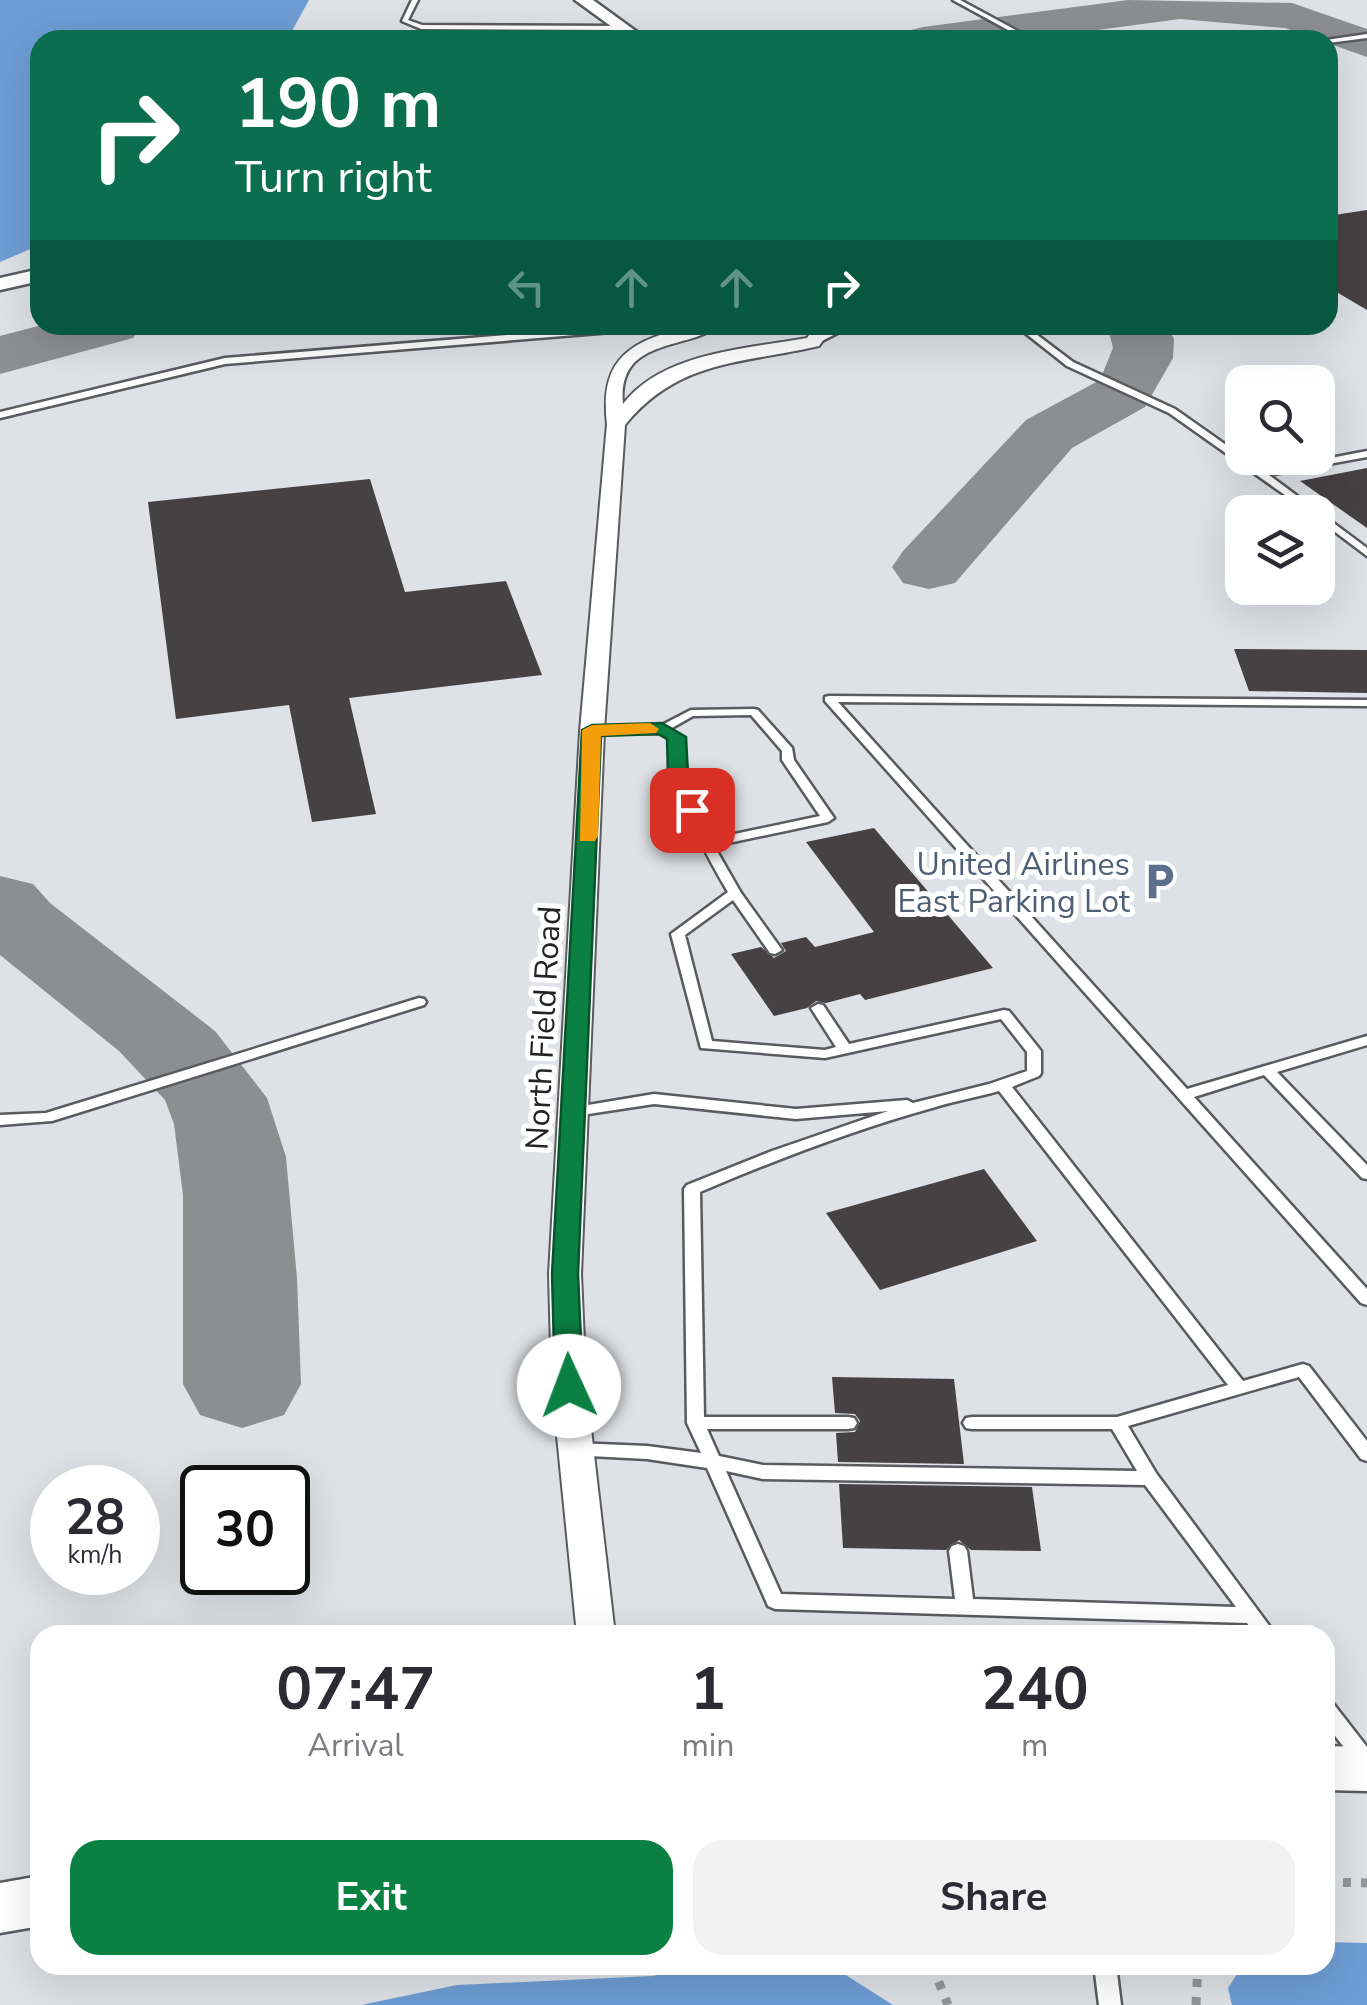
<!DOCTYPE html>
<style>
body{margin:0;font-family:"Nunito Sans",sans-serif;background:#f2f2f3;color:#2b2b33;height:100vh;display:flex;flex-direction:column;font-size:38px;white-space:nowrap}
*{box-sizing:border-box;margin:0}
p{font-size:32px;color:#7c7c81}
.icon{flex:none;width:55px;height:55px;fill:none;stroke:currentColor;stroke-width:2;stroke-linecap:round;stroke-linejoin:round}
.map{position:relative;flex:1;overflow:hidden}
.panel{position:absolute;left:30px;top:1625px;width:1305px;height:350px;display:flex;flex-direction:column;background:#fff;border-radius:30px;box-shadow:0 10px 40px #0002}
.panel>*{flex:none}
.hud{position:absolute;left:30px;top:30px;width:1308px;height:305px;border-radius:30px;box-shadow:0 10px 40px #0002;background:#0b6e4f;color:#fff;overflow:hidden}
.fabs{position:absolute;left:1225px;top:365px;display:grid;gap:20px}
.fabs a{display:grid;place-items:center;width:110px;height:110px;border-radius:20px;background:#fff;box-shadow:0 10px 40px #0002;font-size:50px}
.speed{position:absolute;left:30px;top:1465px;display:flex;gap:20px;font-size:50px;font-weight:700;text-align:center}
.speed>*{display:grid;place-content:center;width:130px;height:130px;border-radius:50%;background:#fff;box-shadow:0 10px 40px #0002;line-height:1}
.speed small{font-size:25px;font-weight:400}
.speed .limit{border:5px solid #111;border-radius:15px;background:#fff;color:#111}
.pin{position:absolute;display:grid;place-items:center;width:85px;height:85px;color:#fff;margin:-42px;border-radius:20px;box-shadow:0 5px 15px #0006}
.me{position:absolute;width:110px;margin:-55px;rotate:358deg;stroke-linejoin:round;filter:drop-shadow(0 0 8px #0008)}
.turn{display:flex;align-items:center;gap:35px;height:210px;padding:0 40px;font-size:45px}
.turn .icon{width:130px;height:130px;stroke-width:2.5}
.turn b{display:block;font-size:70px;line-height:85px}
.lanes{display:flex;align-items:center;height:95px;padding:0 40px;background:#0003;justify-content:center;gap:50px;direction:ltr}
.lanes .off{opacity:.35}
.eta{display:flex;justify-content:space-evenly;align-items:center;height:170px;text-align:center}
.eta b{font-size:60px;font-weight:700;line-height:70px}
.button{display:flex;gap:20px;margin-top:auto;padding:20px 40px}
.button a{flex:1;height:115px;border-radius:30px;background:#0b8043;color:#fff;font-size:40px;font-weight:700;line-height:115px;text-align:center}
.button a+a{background:#f2f2f3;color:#2b2b33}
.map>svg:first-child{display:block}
.water{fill:#6e9dd4}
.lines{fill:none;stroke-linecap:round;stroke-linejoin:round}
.taxiway{fill:#8c8e90;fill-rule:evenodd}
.building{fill:#464143}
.service-casing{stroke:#595b5e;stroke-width:5}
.minor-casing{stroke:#595b5e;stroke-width:4}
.tertiary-casing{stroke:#595b5e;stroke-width:5}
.path{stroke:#939698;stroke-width:9;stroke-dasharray:8 10;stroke-linecap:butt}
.service{fill:#fff;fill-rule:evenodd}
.minor{fill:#fff;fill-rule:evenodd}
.tertiary{fill:#fff;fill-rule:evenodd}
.route{fill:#0b8043;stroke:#07532c;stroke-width:2.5}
.slow{fill:#f59e0b}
.labels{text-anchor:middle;stroke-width:10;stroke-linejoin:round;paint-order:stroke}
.service-label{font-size:32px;fill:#4e5e75;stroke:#fff;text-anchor:end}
.street-label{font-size:32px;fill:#222324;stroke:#fff}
</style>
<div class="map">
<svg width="1367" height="2005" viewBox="0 0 1367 2005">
<rect width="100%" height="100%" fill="#dee1e5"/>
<g class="water">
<polygon points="0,0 309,0 287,40 40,40 40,245 0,262"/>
<polygon points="1325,1942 1367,1943 1367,2005 1232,2005 1228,1988 1243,1965 1325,1965"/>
<polygon points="719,1965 830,1965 893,2005 361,2005 457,1985 652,1976"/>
</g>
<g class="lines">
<g class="taxiway">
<polygon points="1128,0 1292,3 1367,29 1367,57 1285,28 1180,19 1022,40 901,40 907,31 923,27"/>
<polygon points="42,325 142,325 133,338 0,374 0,336"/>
<polygon points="1107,325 1167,325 1174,339 1173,358 1145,407 1072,448 955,583 929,589 903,583 892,567 903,551 1026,420 1100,380 1113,348"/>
<polygon points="0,876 33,884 50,903 215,1031 267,1098 286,1157 297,1278 301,1384 284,1415 242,1428 200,1415 183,1384 183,1195 174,1124 165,1100 119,1051 0,955"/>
</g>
</g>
<g class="building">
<polygon points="1367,210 1367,310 1328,287 1328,216"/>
<polygon points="1367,468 1367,528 1300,481"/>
<polygon points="370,479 405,592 506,581 542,675 349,698 376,814 312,822 289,705 176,719 148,502"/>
<polygon points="1234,649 1367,650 1367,693 1249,691"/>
<polygon points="874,828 993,968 865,1000 860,994 826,1003 816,1001 807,1008 774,1016 731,954 761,947 774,958 786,951 781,943 806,937 815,947 874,932 806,842"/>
<polygon points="984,1169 1037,1241 880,1290 826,1213"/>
<polygon points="832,1377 954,1379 964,1464 838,1462 836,1433 855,1432 860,1421 855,1414 835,1413"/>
<polygon points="839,1484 1032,1487 1041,1551 971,1550 959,1540 946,1550 843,1548"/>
</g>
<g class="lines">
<defs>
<g id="service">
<polygon points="412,0 418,0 408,20 422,25 623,26 626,28 623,30 421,29 402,21"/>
<polygon points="953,0 960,0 1034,40 1026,40"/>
<polygon points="1367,34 1367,38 1328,43 1326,40"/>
<polygon points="629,325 664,325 660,328 225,364 0,418 0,412 225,358"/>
<polygon points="842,325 853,325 816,344 809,342"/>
<polygon points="1015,325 1024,325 1073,362 1175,409 1263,471 1367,451 1367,457 1269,475 1367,548 1367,556 1318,519 1318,512 1309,512 1169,413 1067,366"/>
<polygon points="829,696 1367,700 1367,706 838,702 1187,1089 1367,1036 1367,1045 1277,1072 1367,1165 1367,1179 1362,1178 1264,1075 1194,1097 1367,1289 1367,1305 1361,1303 825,701 825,697"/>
<path d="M754 709 758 710 792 748 794 760 834 818 828 822 714 846 741 893 782 950 775 954 770 953 733 900 685 935 712 1041 825 1050 836 1047 811 1008 818 1004 823 1005 849 1044 1004 1010 1009 1011 1041 1051V1073L1039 1076 1012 1087 1243 1381 1303 1364 1309 1366 1367 1441V1461L1361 1459 1299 1377 1128 1426 1156 1473 1276 1635H1256L1247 1623 775 1609 768 1606 766 1601 707 1468 647 1459 570 1455 567 1450 570 1445 576 1443 647 1446 701 1453 687 1423 684 1189 687 1185 772 1151 888 1111 796 1119 654 1104 575 1116 568 1111 570 1108 654 1094 796 1109 907 1100 913 1103 989 1084 1027 1071V1052L1001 1019 825 1058 701 1048 671 934 728 892C699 843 676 797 670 739L660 733 592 734 586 731 592 728 660 726 691 710ZM751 715 782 751V760L820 816 711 839 688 780 682 737 670 729 693 716ZM999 1091 1228 1385 1117 1417H972L966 1418 963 1423 966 1428 972 1429H1112L1137 1471 763 1465 719 1456 707 1429H848L854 1428 857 1423 854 1418 848 1417H704L700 1192C775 1160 853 1130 932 1108 954 1101 977 1097 999 1091ZM726 1471 763 1479 1145 1485 1236 1607 973 1599 967 1551 964 1546 958 1544 952 1546 949 1551 955 1599 781 1594Z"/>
<polygon points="419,998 424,999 426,1002 424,1005 52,1121 0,1125 0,1115 46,1113"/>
<polygon points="1325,1700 1332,1702 1367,1747 1367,1771 1360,1768 1325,1723"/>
<polygon points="1094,1965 1116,1965 1121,2005 1099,2005"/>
</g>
<path id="minor" d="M693 325H721C686 351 617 337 623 404 663 352 747 349 807 338L811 332 807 325H824L829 332 819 346C742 364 679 359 625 425L604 731 581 1274 586 1386 615 1635H577L552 1386 549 1274 580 731 607 424C599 355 633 341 693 325Z"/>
<g id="tertiary">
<polygon points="575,0 593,0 648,40 630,40"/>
<polygon points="40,269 40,281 0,290 0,278"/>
<polygon points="1325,1746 1367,1747 1367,1791 1325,1790"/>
<polygon points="40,1876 40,1926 0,1933 0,1883"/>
</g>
</defs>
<use href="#service" class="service-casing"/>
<use href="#minor" class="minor-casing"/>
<use href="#tertiary" class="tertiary-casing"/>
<g class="path">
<polyline points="1325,1882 1367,1883"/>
<polyline points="932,1965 948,2005"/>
<polyline points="1196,2005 1198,1965"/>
</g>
<use href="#service" class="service"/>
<use href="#minor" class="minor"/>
<use href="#tertiary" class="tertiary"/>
</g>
<polygon class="route" points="662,723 686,737 688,776 702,810 699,814 682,810 668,776 667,739 658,734 601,736 578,1274 583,1386 569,1396 555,1386 552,1274 582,730 592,725"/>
<polygon class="slow" points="650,723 659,729 656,733 601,736 598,836 595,841 580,841 582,730 592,725"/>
<defs>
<symbol id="parking-bare" viewBox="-9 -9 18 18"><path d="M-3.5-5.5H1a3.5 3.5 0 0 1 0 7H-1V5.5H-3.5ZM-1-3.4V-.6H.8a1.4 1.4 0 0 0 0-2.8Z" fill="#5c6f8a" stroke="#fff" stroke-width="2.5" paint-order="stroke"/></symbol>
</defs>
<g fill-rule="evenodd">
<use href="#parking-bare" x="1132" y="854" width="55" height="55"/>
</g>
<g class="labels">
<g class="service-label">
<text x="1130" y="875">United Airlines<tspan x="1130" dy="37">East Parking Lot</tspan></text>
</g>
<g class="street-label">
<text transform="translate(543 1028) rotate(-87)" y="11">North Field Road</text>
</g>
</g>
</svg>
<div class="fabs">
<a><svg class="icon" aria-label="search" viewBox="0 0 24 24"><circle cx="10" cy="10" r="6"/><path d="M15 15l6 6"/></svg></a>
<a><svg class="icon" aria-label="layers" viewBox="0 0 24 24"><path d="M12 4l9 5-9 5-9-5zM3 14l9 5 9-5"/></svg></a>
</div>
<div class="speed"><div>28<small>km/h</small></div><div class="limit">30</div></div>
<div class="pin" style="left:692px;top:810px;background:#d93025"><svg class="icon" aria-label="arrive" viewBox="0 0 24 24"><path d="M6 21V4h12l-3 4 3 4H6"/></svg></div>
<svg class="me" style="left:569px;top:1386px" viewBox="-20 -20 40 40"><circle r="19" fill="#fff"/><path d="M0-13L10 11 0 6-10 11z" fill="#0b8043"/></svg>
<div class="hud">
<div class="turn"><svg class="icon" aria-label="right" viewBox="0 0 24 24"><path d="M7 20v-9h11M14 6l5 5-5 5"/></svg><div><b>190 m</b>Turn right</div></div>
<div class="lanes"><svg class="icon off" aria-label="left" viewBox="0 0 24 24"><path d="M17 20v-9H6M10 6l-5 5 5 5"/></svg><svg class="icon off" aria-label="ahead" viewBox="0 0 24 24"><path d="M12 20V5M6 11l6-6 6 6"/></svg><svg class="icon off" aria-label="ahead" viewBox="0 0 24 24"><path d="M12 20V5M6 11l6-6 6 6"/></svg><svg class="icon" aria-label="right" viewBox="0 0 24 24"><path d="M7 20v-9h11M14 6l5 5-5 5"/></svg></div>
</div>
<section class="panel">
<div class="eta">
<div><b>07:47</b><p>Arrival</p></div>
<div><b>1</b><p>min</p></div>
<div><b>240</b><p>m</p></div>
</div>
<div class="button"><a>Exit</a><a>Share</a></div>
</section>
</div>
